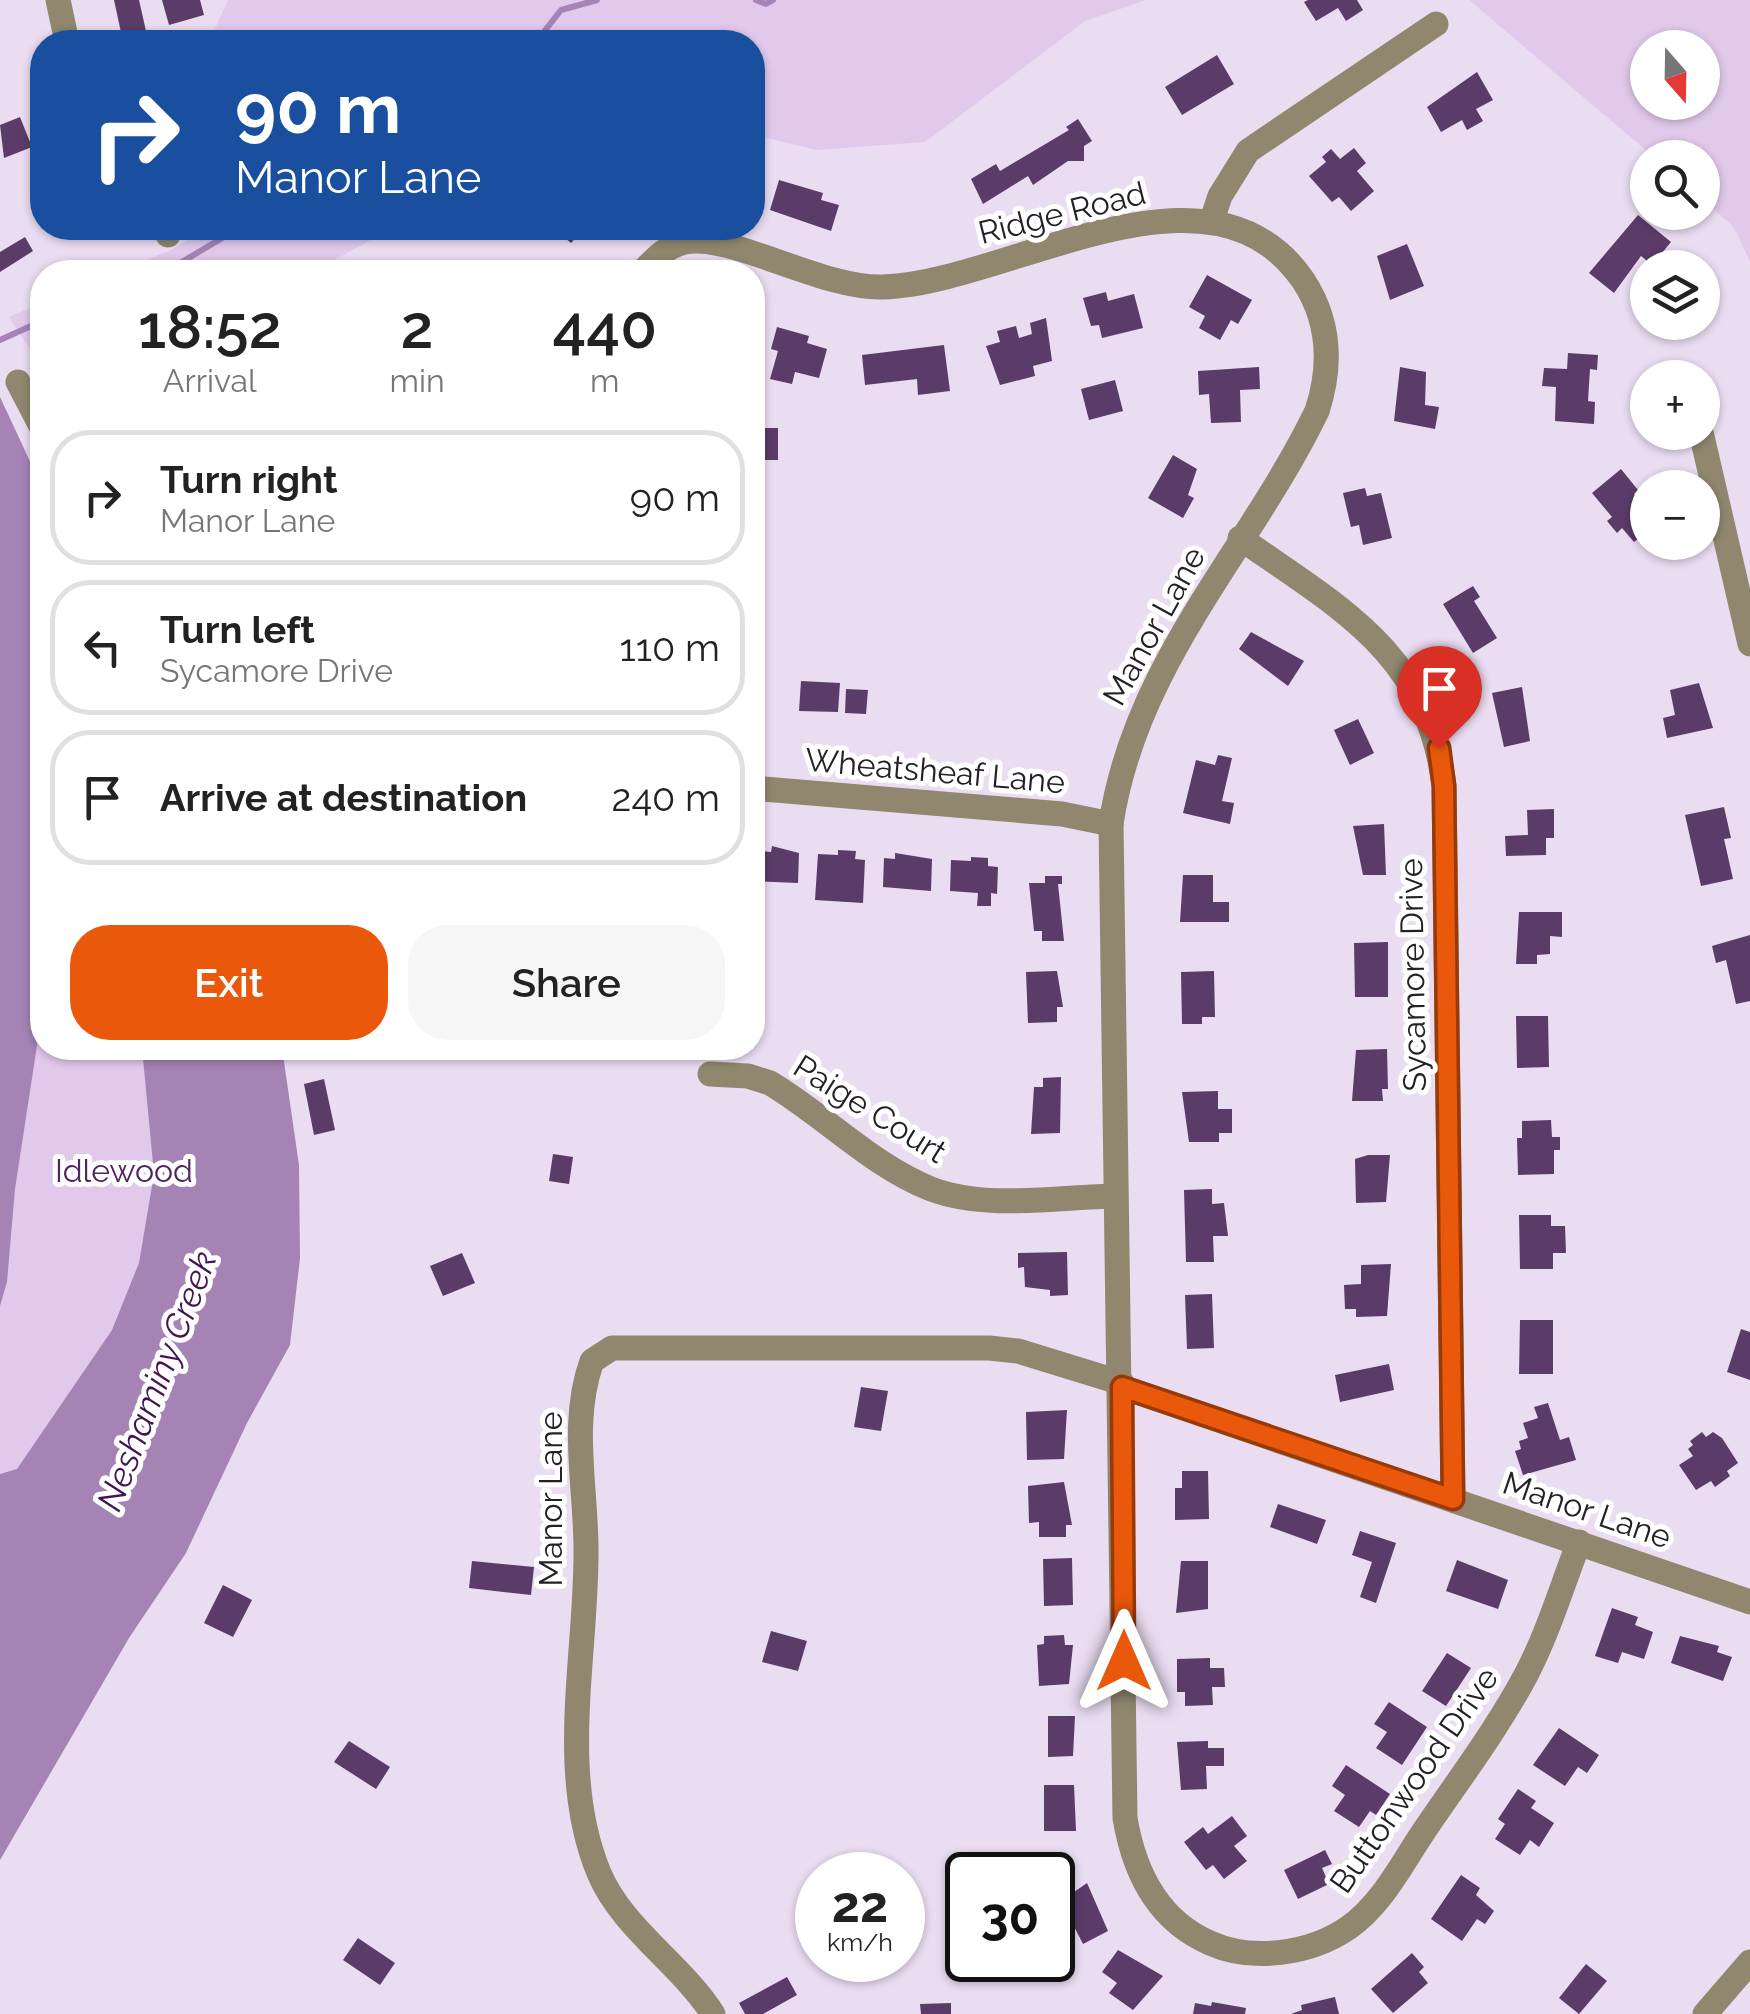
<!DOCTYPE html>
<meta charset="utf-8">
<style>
body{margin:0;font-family:Raleway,sans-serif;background:#f6f6f6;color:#222;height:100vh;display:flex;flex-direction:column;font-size:38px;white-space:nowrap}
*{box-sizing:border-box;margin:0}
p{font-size:32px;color:#767676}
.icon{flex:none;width:55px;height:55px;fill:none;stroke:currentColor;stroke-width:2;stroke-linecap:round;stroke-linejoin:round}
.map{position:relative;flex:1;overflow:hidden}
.drawer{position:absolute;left:30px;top:260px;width:735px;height:800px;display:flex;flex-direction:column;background:#fff;border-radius:40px;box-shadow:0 2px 8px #0004}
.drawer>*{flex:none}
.banner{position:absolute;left:30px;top:30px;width:735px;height:210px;border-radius:40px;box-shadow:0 2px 8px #0004;background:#1a4fa0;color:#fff;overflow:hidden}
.needle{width:65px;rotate:160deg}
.controls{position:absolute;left:1630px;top:30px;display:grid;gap:20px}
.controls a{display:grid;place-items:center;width:90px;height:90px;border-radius:50%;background:#fff;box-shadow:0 2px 8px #0004;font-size:50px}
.speed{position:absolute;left:795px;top:1852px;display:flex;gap:20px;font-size:50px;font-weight:700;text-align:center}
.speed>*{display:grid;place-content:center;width:130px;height:130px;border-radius:50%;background:#fff;box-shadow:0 2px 8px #0004;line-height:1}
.speed small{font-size:25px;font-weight:400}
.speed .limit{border:5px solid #111;border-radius:15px;background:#fff;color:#111}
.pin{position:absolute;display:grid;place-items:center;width:85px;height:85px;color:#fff;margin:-102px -42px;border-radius:50% 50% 50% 0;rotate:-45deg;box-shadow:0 0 10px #0007}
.pin .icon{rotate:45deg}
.me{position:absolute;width:110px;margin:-55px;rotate:0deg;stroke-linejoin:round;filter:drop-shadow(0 0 8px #0008)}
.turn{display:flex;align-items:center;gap:35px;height:210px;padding:0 40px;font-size:45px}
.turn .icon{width:130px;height:130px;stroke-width:2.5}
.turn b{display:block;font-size:70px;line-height:85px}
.eta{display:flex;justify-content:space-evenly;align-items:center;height:170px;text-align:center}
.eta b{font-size:60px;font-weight:600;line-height:70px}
.cta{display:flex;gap:20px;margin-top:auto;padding:20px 40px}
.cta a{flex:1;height:115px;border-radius:40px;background:#ea580c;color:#fff;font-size:40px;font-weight:600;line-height:115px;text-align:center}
.cta a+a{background:#f6f6f6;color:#222}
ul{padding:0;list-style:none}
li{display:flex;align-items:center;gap:30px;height:135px;margin:0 20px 15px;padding:0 20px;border:5px solid #e0e0e0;border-radius:40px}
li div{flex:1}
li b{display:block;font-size:38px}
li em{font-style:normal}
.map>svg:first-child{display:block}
.green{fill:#e1c9ec;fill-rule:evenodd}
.water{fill:#a584b5}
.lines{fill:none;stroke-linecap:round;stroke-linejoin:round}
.stream{stroke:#a584b5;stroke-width:6}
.building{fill:#5b3c69}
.minor{stroke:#90876e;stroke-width:25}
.route-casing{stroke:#983908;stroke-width:25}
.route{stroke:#ea580c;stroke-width:18}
.labels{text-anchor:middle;stroke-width:10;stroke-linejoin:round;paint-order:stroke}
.street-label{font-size:32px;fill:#252028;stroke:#fff}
.park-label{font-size:32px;fill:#4f2462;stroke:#fff}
.water-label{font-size:35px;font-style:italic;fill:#411552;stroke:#fff}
</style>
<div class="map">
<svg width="1750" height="2014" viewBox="0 0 1750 2014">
<rect width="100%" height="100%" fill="#eadcf1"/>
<g class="green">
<polygon points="228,0 1146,0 1085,21 925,142 817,150 753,135 752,42 209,42"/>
<path d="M1469 0H1750V261L1733 226 1703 200 1702 158 1654 157ZM1648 48H1702V102H1648Z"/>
<polygon points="209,228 392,228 313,272 116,272 171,250"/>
<polygon points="42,303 42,356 36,358 9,317"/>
<polygon points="0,501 42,577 42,1048 255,1048 0,1737"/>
</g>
<g class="water">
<polygon points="0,397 42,487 42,1013 15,1189 7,1282 0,1306"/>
<polygon points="142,1048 282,1048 299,1165 300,1258 290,1345 247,1423 186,1553 129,1638 0,1860 0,1474 17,1469 112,1330 139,1263 154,1174"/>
</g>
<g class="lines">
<g class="stream">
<polyline points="756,0 766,4 773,0"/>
<polyline points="536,42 561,10 597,0"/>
<polyline points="165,272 239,228"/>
<polyline points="0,340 42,321"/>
</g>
</g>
<g class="building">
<polygon points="114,0 139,0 146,31 122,37"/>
<polygon points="162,0 200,0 204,15 169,25"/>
<polygon points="1308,0 1357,0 1363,10 1346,21 1338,8 1316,21 1304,2"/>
<polygon points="1217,55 1234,84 1182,115 1165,87"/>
<polygon points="1477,72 1493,100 1476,109 1483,121 1467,130 1462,120 1441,132 1427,107"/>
<polygon points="20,117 32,147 4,158 0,125"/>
<polygon points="1078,119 1092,141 1084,146 1084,161 1068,161 1033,185 1028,176 983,204 971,179 996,164 1000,171 1069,130 1066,127"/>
<polygon points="1354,148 1366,163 1357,171 1374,191 1351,211 1339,197 1332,202 1309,176 1326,162 1322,157 1331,149 1340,159"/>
<polygon points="779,180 823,193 821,200 839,205 831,231 770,210"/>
<polygon points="1638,215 1671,242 1652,265 1641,256 1614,293 1589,273"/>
<polygon points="553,228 585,228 571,243"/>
<polygon points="25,237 33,251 0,272 0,252"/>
<polygon points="1407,244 1424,286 1390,300 1377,256"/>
<polygon points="1207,275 1252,300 1238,324 1231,320 1220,340 1199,328 1205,316 1189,307"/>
<polygon points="1106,292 1108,301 1134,294 1143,328 1102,338 1099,325 1091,326 1083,298"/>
<polygon points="1046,318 1052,361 1033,366 1035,376 1000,385 986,346 1000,342 997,331 1016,326 1019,338 1032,334 1030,323"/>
<polygon points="777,327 809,336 807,343 827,349 819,378 795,372 792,384 770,379 778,351 771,349"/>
<polygon points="944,345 950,391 918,395 917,379 865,385 862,355"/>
<polygon points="1568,353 1598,355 1597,370 1590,369 1588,401 1595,402 1594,424 1555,421 1556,387 1542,386 1544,368 1567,369"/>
<polygon points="1259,367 1260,389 1240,390 1241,422 1211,423 1209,394 1199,395 1198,371"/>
<polygon points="1400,367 1426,372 1425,405 1439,407 1435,429 1394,421"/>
<polygon points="1115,380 1123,411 1089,420 1081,389"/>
<rect x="752" y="428" width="26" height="32"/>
<polygon points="1173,455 1197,469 1188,495 1194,498 1183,518 1148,498"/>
<polygon points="1621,469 1638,490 1634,494 1648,517 1648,531 1634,542 1622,528 1617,533 1607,521 1612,517 1592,493"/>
<polygon points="1365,488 1367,496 1381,493 1392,538 1363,545 1359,525 1351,527 1343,493"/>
<polygon points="1473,586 1480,597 1474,601 1497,638 1473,653 1443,604"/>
<polygon points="1251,632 1304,661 1288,686 1239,649"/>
<polygon points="801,681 840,683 838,712 799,711"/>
<polygon points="1699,683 1713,728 1667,738 1663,718 1675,715 1670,690"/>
<polygon points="1522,687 1530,741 1504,747 1492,693"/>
<polygon points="846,689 868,690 866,714 845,713"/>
<polygon points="1358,719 1374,753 1350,765 1334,730"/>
<polygon points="1218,755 1232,758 1222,801 1234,803 1230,824 1183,813 1196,760 1215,765"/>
<polygon points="1724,807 1731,838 1724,839 1733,879 1701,886 1685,815"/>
<polygon points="1554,809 1554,838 1546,838 1546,855 1506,856 1505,836 1528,835 1527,810"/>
<polygon points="1384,824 1386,875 1363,875 1353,826"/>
<polygon points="772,846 799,853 798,883 752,881 752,850 771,852"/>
<polygon points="838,850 856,851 855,859 865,860 863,903 815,900 818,854 838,855"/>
<polygon points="895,853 932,859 931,891 883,887 884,858 895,859"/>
<polygon points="971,857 988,858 988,866 998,867 997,894 991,893 991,906 977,906 978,893 950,891 951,860 971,861"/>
<polygon points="1183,875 1213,875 1213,902 1229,902 1229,922 1180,922"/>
<polygon points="1045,876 1062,876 1062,884 1058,884 1064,941 1042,941 1042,931 1034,931 1029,883 1045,883"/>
<polygon points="1519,912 1562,912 1562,937 1550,936 1550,954 1537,955 1537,964 1516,964"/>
<polygon points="1750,935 1750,1001 1736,1004 1726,960 1716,963 1712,946"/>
<polygon points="1388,942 1388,997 1355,997 1354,943"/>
<polygon points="1057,971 1063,1007 1057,1007 1057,1022 1028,1023 1026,972"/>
<polygon points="1214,971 1215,1017 1202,1017 1202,1024 1182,1024 1181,972"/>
<polygon points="1516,1016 1548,1016 1549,1067 1517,1068"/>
<polygon points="1387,1049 1388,1089 1382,1089 1383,1101 1352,1101 1356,1050"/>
<polygon points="1061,1077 1060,1133 1031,1134 1034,1087 1043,1087 1043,1078"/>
<polygon points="324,1079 335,1130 314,1135 304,1084"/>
<polygon points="1218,1091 1218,1109 1232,1109 1232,1133 1219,1133 1219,1142 1189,1142 1182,1092"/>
<polygon points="1551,1120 1552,1137 1560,1137 1560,1150 1554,1150 1554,1174 1518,1175 1517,1138 1522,1138 1522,1121"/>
<polygon points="553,1154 573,1157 569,1184 549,1181"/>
<polygon points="1368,1155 1390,1155 1386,1202 1356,1203 1355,1159"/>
<polygon points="1212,1189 1212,1204 1224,1203 1228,1236 1213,1236 1214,1262 1186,1262 1184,1190"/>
<polygon points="1519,1215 1551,1215 1551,1226 1565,1226 1566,1253 1553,1253 1553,1269 1520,1269"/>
<polygon points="1067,1252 1068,1295 1050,1296 1050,1290 1025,1287 1024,1267 1018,1268 1018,1253"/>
<polygon points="462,1253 475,1283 443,1296 430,1266"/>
<polygon points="1391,1264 1387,1316 1356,1317 1356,1309 1345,1309 1344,1285 1361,1284 1361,1265"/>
<polygon points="1212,1294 1214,1348 1187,1349 1185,1295"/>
<polygon points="1520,1320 1553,1320 1553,1374 1519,1374"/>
<polygon points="1741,1329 1750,1332 1750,1380 1727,1372"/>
<polygon points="1389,1364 1394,1390 1340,1402 1335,1375"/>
<polygon points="861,1387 888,1391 881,1431 854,1427"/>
<polygon points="1548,1403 1560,1440 1569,1437 1576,1460 1523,1475 1515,1451 1521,1449 1519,1441 1528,1438 1523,1423 1538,1418 1534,1407"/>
<polygon points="1067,1410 1064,1459 1027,1460 1026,1412"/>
<polygon points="1702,1432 1706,1437 1713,1432 1722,1438 1738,1463 1727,1471 1730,1476 1715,1487 1711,1481 1696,1490 1679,1465 1693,1456 1688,1449 1693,1445 1690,1441"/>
<polygon points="1182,1471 1208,1471 1209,1519 1175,1520 1175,1488 1182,1488"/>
<polygon points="1064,1482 1072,1525 1066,1525 1066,1537 1039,1537 1039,1522 1029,1523 1028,1486"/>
<polygon points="1278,1504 1326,1520 1317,1544 1270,1527"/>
<polygon points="1360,1531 1396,1543 1376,1603 1360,1597 1372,1562 1352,1555"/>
<polygon points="1072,1558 1073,1605 1044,1606 1043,1559"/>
<polygon points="1457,1560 1508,1580 1498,1609 1446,1591"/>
<polygon points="472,1561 534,1567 531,1595 469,1588"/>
<polygon points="1181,1561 1208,1561 1208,1609 1176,1613"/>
<polygon points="223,1585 252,1600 233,1637 204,1623"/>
<polygon points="1612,1608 1638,1617 1635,1625 1653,1632 1644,1659 1622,1652 1618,1663 1595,1656"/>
<polygon points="771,1631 807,1641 798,1671 762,1662"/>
<polygon points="1064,1635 1065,1645 1073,1645 1069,1684 1039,1686 1037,1645 1044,1644 1044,1636"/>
<polygon points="1680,1636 1719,1646 1717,1652 1732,1657 1723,1681 1671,1663"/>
<polygon points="1447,1653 1471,1668 1446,1706 1422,1691"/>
<polygon points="1210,1658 1210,1668 1224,1668 1225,1687 1212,1687 1213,1705 1185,1706 1185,1692 1177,1692 1177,1659"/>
<polygon points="1389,1702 1427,1727 1402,1765 1376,1748 1387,1732 1374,1724"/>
<polygon points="1048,1716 1075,1716 1073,1756 1048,1757"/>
<polygon points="1559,1728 1599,1755 1587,1773 1578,1767 1565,1786 1533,1765"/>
<polygon points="349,1741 390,1767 376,1789 334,1762"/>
<polygon points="1208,1741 1208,1748 1224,1748 1224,1766 1206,1766 1207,1789 1181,1790 1177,1742"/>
<polygon points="1346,1765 1390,1794 1376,1815 1370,1811 1359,1827 1334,1811 1345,1795 1332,1786"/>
<polygon points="1044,1785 1074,1785 1076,1831 1044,1831"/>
<polygon points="1518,1789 1536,1801 1531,1808 1554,1823 1539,1847 1530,1840 1520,1855 1495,1839 1505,1824 1498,1819"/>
<polygon points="1232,1816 1247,1836 1234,1846 1247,1861 1224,1879 1213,1865 1206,1870 1184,1842 1203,1827 1208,1834"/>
<polygon points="1325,1850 1332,1864 1322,1868 1329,1884 1298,1899 1284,1870"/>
<polygon points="1461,1875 1480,1888 1476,1895 1494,1911 1485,1924 1477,1919 1462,1941 1431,1919"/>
<polygon points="1087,1883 1108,1931 1083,1944 1061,1901"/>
<polygon points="358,1938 395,1963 380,1985 343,1960"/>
<polygon points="1118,1950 1163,1976 1133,2010 1109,1993 1117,1983 1102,1972"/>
<polygon points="1412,1953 1424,1967 1419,1972 1428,1983 1393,2013 1371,1989"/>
<polygon points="1586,1964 1607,1981 1579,2014 1559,1998"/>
<polygon points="787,1977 797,1995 763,2014 745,2014 739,2003"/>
<polygon points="1335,1997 1339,2014 1291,2014 1302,2010 1301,2005"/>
<polygon points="1212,2002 1246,2008 1245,2014 1193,2014 1195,2003 1211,2006"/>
<polygon points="951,2003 951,2014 921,2014 920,2004"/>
</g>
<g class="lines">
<g class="minor">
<polyline points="58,0 67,42"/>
<polyline points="1212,220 1220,196 1248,151 1436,24"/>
<polyline points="163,228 168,235"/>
<path d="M642 272C654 260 666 246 685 242 732 233 821 289 883 287 1009 283 1209 144 1303 280 1330 321 1332 365 1317 411 1249 551 1135 663 1111 824L1125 1818C1134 1872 1157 1920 1210 1943 1252 1962 1310 1954 1348 1928 1381 1905 1400 1867 1422 1834 1457 1782 1496 1731 1526 1675 1548 1633 1562 1586 1579 1542"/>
<polyline points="18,382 42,428"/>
<polyline points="1701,432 1750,644"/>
<path d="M1240 538C1340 608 1428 653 1444 786L1453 1499"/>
<polyline points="752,788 1062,814 1111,824"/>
<path d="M710 1074 748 1076 770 1083C825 1116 871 1165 931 1189 986 1210 1058 1197 1115 1196"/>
<polyline points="1122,1387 1750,1602"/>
<path d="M713 2014C681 1964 622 1928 599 1873 557 1772 587 1654 586 1549 586 1487 570 1421 592 1361L612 1348H989L1018 1351 1122 1383"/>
<polyline points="1705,2014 1750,1962"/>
</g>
</g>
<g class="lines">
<defs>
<polyline id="route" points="1124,1661 1122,1387 1453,1499 1444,786 1439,748"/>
</defs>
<use href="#route" class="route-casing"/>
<use href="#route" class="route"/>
</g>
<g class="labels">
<g class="street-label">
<text transform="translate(1062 213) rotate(-14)" y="11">Ridge Road</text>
<text transform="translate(1154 626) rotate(-61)" y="11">Manor Lane</text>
<text transform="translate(935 771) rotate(5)" y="11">Wheatsheaf Lane</text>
<text transform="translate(1413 975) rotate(-91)" y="11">Sycamore Drive</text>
<text transform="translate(870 1109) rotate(32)" y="11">Paige Court</text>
<text transform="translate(551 1499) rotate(-90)" y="11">Manor Lane</text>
<text transform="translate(1587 1510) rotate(19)" y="11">Manor Lane</text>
<text transform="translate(1414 1780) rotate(-55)" y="11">Buttonwood Drive</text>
</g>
<g class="park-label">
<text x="124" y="1182">Idlewood</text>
</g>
<g class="water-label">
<text transform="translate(157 1381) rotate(-69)" y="12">Neshaminy Creek</text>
</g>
</g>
</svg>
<div class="controls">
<a><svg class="needle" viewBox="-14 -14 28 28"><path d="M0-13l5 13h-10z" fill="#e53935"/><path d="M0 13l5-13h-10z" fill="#767676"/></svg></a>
<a><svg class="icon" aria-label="search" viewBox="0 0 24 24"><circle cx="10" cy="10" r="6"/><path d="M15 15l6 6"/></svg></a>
<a><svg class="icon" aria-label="layers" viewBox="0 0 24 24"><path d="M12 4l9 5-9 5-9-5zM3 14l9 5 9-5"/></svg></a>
<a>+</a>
<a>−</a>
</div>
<div class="speed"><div>22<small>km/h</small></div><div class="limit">30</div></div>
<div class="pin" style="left:1439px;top:748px;background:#d93025"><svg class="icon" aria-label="arrive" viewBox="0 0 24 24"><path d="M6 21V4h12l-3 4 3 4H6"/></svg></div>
<svg class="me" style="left:1124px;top:1661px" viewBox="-20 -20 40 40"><path d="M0-17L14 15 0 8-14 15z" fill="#ea580c" stroke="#fff" stroke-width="4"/></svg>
<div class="banner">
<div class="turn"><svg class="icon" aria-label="right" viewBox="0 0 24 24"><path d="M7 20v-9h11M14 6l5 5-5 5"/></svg><div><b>90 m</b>Manor Lane</div></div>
</div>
<section class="drawer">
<div class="eta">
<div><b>18:52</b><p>Arrival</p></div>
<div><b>2</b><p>min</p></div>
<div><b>440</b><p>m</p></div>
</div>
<ul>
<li><svg class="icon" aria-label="right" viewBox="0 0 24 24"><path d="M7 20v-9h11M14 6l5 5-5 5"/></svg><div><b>Turn right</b><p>Manor Lane</p></div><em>90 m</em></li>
<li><svg class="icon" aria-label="left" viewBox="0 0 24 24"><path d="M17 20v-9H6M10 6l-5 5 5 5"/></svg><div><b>Turn left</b><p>Sycamore Drive</p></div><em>110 m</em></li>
<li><svg class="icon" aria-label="arrive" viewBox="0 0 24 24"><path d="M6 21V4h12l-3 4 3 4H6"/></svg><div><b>Arrive at destination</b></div><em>240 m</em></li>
</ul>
<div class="cta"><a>Exit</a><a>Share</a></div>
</section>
</div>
